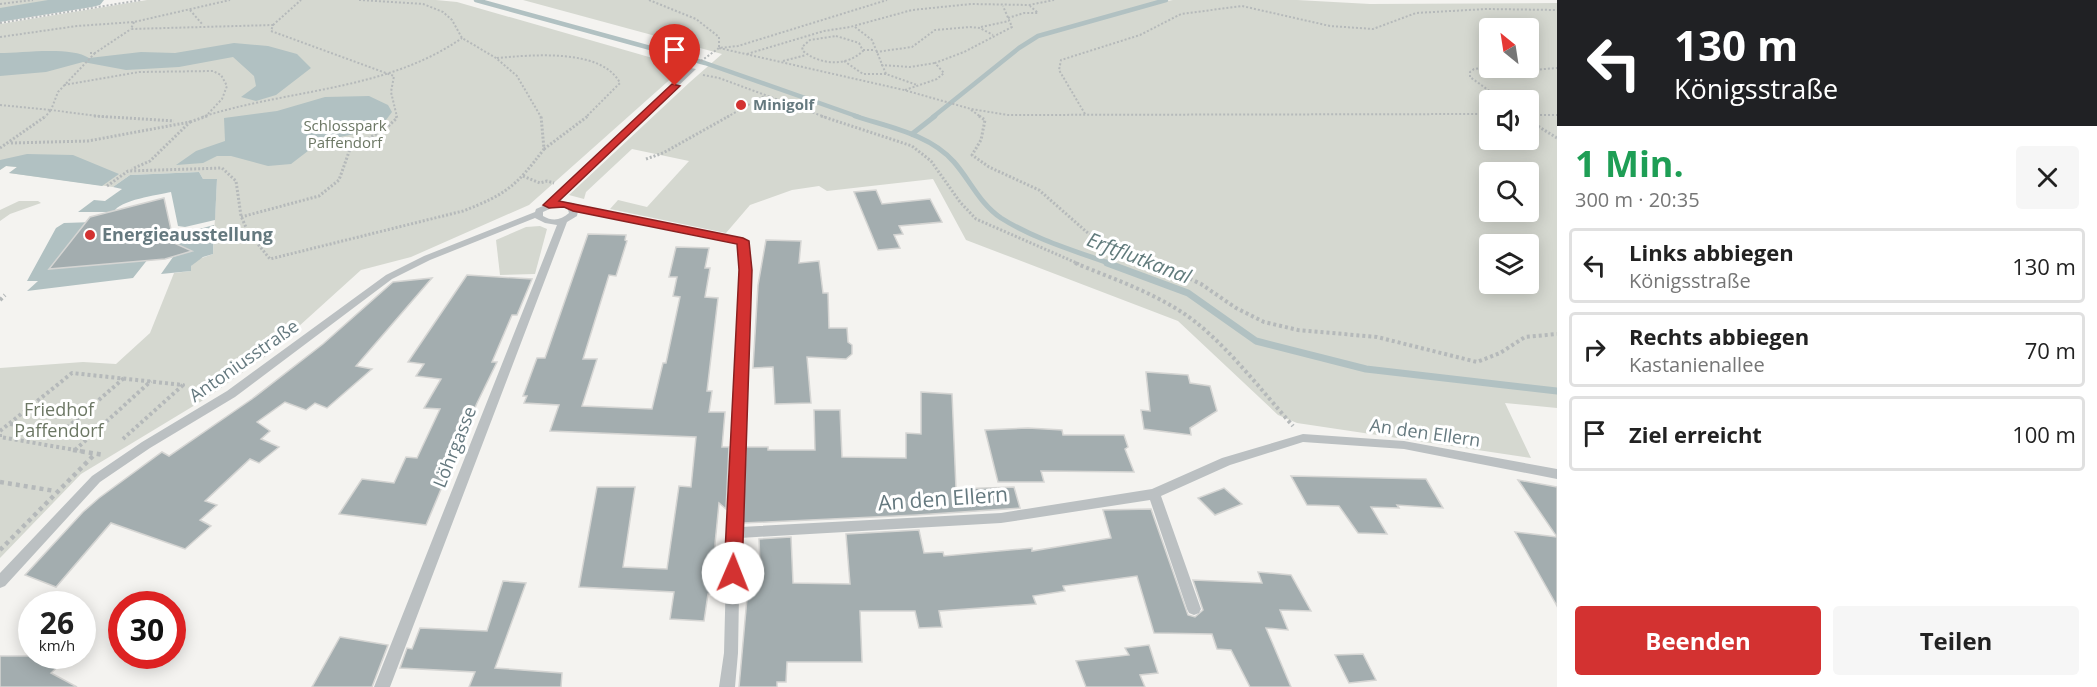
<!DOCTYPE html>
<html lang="de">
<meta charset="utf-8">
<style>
body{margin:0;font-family:"Open Sans",sans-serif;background:#f6f6f6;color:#222;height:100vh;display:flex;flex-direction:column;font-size:22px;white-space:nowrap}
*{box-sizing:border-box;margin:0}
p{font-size:20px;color:#767676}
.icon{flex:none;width:33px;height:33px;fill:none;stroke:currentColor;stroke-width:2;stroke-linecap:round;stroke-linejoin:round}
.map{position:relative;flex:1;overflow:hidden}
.side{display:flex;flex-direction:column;background:#fff;width:540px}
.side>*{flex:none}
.top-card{background:#202124;color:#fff;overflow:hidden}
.needle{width:39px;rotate:330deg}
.fabs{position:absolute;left:1479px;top:18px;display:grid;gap:12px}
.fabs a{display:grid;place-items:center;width:60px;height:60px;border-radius:6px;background:#fff;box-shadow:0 3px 15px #0003;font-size:30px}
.speed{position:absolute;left:18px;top:591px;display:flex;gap:12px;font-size:30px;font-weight:700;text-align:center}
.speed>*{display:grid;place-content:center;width:78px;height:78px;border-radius:50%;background:#fff;box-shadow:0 3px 15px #0003;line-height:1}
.speed small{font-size:15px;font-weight:400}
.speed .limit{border:9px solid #d22;background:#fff;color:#111}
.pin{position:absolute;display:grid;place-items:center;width:51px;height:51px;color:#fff;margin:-62px -26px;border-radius:50% 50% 50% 0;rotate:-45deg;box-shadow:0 0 6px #0007}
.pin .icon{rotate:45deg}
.me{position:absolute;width:66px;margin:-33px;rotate:1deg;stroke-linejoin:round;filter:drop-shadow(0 0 4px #0008)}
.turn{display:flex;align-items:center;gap:21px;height:126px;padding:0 18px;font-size:27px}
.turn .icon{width:78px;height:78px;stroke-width:2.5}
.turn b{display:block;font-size:42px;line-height:51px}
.round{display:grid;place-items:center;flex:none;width:63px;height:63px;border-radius:6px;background:#f6f6f6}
.head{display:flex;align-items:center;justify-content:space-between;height:102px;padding:0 18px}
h1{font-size:36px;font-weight:700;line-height:45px;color:#1e9e55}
.cta{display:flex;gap:12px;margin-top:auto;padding:12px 18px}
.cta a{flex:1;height:69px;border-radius:6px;background:#d33231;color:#fff;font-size:24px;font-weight:700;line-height:69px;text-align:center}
.cta a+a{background:#f6f6f6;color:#222}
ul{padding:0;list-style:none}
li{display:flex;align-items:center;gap:18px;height:75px;margin:0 12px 9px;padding:0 6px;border:3px solid #e0e0e0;border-radius:6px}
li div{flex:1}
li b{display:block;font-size:22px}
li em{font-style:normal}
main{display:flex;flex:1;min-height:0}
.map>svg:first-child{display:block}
.green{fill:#d5d8d0;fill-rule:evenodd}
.water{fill:#b1c1c2}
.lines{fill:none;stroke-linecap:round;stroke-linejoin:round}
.stream-far2{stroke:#b1c1c2;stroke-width:4.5}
.stream-far1{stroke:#b1c1c2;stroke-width:5}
.stream{stroke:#b1c1c2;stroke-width:7}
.river{fill:#b1c1c2;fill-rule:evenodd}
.building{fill:#a3adaf;stroke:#d5d5d3;stroke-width:1.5}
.path-far3{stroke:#b5b9ba;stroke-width:2;stroke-dasharray:2 2;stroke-linecap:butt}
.path-far2{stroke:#b5b9ba;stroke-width:3;stroke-dasharray:2 2;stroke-linecap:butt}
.path-far1{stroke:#b5b9ba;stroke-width:4;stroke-dasharray:3 3;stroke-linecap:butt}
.path{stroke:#b5b9ba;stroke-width:4.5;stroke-dasharray:4 4;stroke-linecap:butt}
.minor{fill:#bbc0c2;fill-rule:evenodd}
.route{fill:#d33231;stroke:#892020;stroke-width:1.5}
.poi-dot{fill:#d33231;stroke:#fff;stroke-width:2}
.labels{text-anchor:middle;stroke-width:6;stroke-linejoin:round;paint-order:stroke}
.far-poi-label{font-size:15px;font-weight:bold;fill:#65797f;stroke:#fff;text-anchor:start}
.far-park-label{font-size:15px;fill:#6c7764;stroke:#fff}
.poi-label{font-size:18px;font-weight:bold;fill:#65797f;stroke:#fff;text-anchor:start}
.street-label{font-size:18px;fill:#65797f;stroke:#fff}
.park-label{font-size:18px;fill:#6c7764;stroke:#fff}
.water-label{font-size:20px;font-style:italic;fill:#617b7c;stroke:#fff}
.near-street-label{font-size:21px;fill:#65797f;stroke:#fff}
</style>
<main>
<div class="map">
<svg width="1557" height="687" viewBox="0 0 1557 687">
<rect width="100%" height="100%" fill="#f4f3f0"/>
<g class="green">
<polygon points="0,0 72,0 0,10"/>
<polygon points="147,0 436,0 457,2 684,67 529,205 411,257 361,270 266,356 205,399 81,474 0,558 0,368 83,362 116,364 150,333 174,273 191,271 191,266 196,260 213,254 217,180 203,179 199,172 130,175 113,187 9,173 17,167 6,166 0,170 0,24"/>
<path d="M523 0H1163L1162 2 1173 0H1297L1370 4 1557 3V408L1505 403 1531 458 1297 423 1278 415 1178 321 966 240 933 179 827 191 819 186 792 190 750 205 726 233 610 209 618 200 647 207 689 161 632 149 586 192 584 199 569 195 690 82 722 54ZM1490 28H1528V68H1490ZM1490 100H1528V140H1490ZM1490 172H1528V212H1490ZM1490 244H1528V284H1490Z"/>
<polygon points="19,201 38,201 41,203 10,214 0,221 0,210"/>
<polygon points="540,226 547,229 535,274 500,275 496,240 526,227"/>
</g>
<g class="water">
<path d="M234 43 268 46 297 54 311 68 276 95 256 101 241 97 256 86 254 76 233 57 179 67 126 70 83 62 46 72 0 76V53C22 53 71 46 89 58L141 52 175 53Z"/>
<polygon points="369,96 388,105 392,112 386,120 377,126 359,133 321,141 291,164 268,166 231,156 217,156 203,163 176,165 196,151 225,141 224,118 277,111 325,97"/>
<polygon points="27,154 73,155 119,174 102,186 9,173 17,167 6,166 0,170 0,160"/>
<path d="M199 172 203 179H217L215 220 185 227 178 226 171 192C158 195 119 200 114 212H78L94 200 105 201 122 189 113 187 130 175Z"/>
<polygon points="94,222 101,227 80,229 77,234 148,259 133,278 27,291 38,281 27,281 56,228 64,223"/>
<polygon points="214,225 213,254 203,257 191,266 191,271 161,274 173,257 179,255 173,236"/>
</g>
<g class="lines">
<g class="stream-far2">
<polyline points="476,0 705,63 859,117"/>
<polyline points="933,117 1019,48 1038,36 1166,0"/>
</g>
<g class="stream-far1">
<path d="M855 116C888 127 930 134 954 162 970 180 979 203 1001 218 1034 239 1075 251 1111 264"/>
<polyline points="912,134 935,116"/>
</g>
<polyline class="stream" points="1107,263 1188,293 1256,341 1366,369 1557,391"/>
<polygon class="river" points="48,0 104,0 100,5 92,7 0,22 0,8"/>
</g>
<g class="building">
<polygon points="876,190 882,204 930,199 942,222 899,226 903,234 894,235 900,248 878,250 854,192"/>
<polygon points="164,198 174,243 192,251 165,259 49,269 90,217"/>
<polygon points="588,234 626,235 625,240 627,241 616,276 609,275 583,359 597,359 582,406 652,409 663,363 666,363 680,297 673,296 677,277 669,277 676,247 709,248 705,268 710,268 705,297 718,298 707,391 712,391 709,412 725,412 722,447 729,447 726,509 719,503 715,544 718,594 708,594 704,621 670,619 674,592 579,587 597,487 635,487 623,567 667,569 679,486 691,487 696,437 550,431 559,405 524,403 527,396 523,396 537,358 545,358"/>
<polygon points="766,240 801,241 799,263 819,261 823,293 828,293 829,328 847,328 848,342 852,345 852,354 846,359 807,357 811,403 775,404 773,367 753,368 758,285"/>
<polygon points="467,275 532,279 517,315 512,315 492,362 497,362 477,403 426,525 339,514 362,479 394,483 406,457 417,458 440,409 424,408 441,379 416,376 424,364 408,362"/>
<polygon points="432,278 356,366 372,369 327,408 315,403 306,410 285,402 257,422 270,431 261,439 279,447 259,463 250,459 205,501 217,505 200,520 211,526 185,549 111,523 56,587 25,575 83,512 99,498 162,452 169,456 252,399 323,344 393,282"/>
<polygon points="1146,372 1188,375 1190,383 1210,386 1217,411 1190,428 1191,435 1144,429 1141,410 1150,411"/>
<polygon points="921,392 952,394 956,489 1014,487 1020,508 917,515 743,523 746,447 768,447 768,450 815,450 814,410 840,410 842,457 906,458 906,433 921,434"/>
<polygon points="1028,428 1062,430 1063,435 1124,435 1128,447 1125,449 1134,472 1041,471 1044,482 998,482 985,430"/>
<polygon points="1291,476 1426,479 1443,508 1397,505 1399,508 1371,507 1387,534 1358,533 1339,506 1307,505"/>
<polygon points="1518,480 1557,487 1557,537"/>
<polygon points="1224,488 1242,504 1215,515 1198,498"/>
<polygon points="1151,509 1188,615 1195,617 1203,610 1193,580 1262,583 1258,572 1291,575 1311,611 1280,610 1288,630 1266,628 1291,687 1250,687 1231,650 1217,649 1212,634 1154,633 1137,576 1063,586 1065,591 1033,596 1036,604 939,611 942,627 919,628 915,611 860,611 862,662 787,662 786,682 777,682 777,687 739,687 750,565 760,565 759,539 791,537 793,583 850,584 846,534 919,530 924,553 943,552 944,556 1032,548 1032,551 1111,538 1103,510"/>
<polygon points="1515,532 1557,537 1557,606 1526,551"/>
<polygon points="503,581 526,583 495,668 562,673 561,687 469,687 475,672 400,668 407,648 412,649 420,628 487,631"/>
<polygon points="340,637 388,645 372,687 312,687"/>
<polygon points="1149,645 1158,673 1140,675 1145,687 1086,687 1076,661 1129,655 1125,648"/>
<polygon points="1363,654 1376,680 1349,683 1335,655"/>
<polygon points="0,656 69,656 51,673 77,687 0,687"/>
</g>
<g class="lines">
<g class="path-far3">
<polyline points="359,0 423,4 443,12 452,20 462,38 496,58 517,76 541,117"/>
<polyline points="649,0 696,19 719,37 719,48"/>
<polyline points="0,4 33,0"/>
<polyline points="190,10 203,25"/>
<polyline points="1008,18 1024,13 1038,13 1030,6"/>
<polyline points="134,22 131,29 273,25 271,31 394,76 391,92 397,117"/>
<polyline points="0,23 141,0"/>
<polyline points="273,25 301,0"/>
<polyline points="855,27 872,40 886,74 917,85"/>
<polyline points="981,27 1009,21"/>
<path d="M836 36 859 43 863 51C846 67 820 65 803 51L802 47 810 40Z"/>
<polyline points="0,37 77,26 134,22 230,0"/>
<polyline points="719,48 904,90 971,109 1008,115 1490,114"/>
<polyline points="863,50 875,50"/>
<polyline points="876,52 912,47 935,30 970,27 980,28 993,35"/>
<polyline points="90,53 95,53 131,29"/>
<polyline points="95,53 58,92 51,110 106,117"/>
<polyline points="747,54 824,31 850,27 912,10 971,4 1029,5 1054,0"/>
<path d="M497 58C531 55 602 48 620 83L586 117"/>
<polyline points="701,61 719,48 738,46 887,0"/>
<polyline points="783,61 806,55"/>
<polyline points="844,61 863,74 886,74"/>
<polyline points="881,65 910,67 935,63"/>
<polyline points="1490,67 1474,69 1470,72 1470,77 1502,100"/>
<polyline points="1508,68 1533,70 1557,68"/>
<polyline points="703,75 719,78 825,117"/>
<polyline points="64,85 139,72 213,71 221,75 227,86 222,99 206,116"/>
<polyline points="905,90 937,79 944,73 935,63 964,52 1012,27 1003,6"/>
<polyline points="0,105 51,110 45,117"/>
<polyline points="971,110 981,117"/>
<polyline points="1085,114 1059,70 1061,60 1140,35 1181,14 1242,6 1330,26 1373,29 1416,13 1486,9 1557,10"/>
<polyline points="1528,115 1557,115"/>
<path d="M202 117C288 89 386 91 462 38"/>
<polyline points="727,117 764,96"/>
</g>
<g class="path-far2">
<polyline points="94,116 174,121"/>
<polyline points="821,116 912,146 931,161 960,202 976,219 1079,264"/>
<polyline points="979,116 985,120 981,140 972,155 989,167 1039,190 1089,234 1161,264"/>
<polyline points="1528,120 1557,138"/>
<polyline points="190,122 207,116"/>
<polyline points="11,143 88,141 190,122 150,161 132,169"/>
<polyline points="0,148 46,116"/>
<polyline points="544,149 588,116"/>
<polyline points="646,159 663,153 729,116"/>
<polyline points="523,176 540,183 547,181 554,183"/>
<path d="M107 186 128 171 222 168 236 181 241 216 248 232 270 259 463 211C507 194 516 186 544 149L541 116"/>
<polyline points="241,217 319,196 339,180 350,149 385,129 397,118 396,116"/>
</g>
<g class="path-far1">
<path d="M1075 263C1111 278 1147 290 1180 311 1220 336 1261 390 1293 426"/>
<polyline points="1157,263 1201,284 1236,308 1264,322 1298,330 1377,337 1477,362 1500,353 1525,337 1557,334"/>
<polyline points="0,300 5,295"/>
<polyline points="10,424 61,433 124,378"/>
<polyline points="0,431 72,373 183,385 123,439"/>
<polyline points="0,434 0,437 81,451"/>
<polyline points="75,450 151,381"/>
</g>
<g class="path">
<polyline points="73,450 104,455"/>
<polyline points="0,482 55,491"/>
<polyline points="0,550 95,454"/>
</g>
<path class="minor" d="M691 68 696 69 558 201 574 203 576 206 743 238 748 241 750 270 741 527 1001 513 1152 489 1222 458 1303 434 1404 441 1557 469V479L1404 449 1303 442 1230 465 1161 496 1201 609 1199 613 1194 615 1189 613 1187 609 1150 500 1001 523 740 538 738 653 735 687H719L724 653 727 533 740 270 739 243 578 211 577 216 567 222 390 687H374L557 225 545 223 535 218 430 260 392 279 235 397 150 448 100 482 5 586 0 588V573L92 476 142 442 227 391 386 275 424 256 535 212 536 209 545 205ZM556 206 567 207 569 213C561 220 553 222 543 216V212Z"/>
</g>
<polygon class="route" points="672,84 680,86 559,201 743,238 749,241 752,270 742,573 739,578 733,581 727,578 724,573 739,270 737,244 573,211 564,207 549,208 543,205"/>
<g class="poi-dot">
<circle cx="741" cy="105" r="6"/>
<circle cx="90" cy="235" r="6"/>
</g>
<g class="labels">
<g class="far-poi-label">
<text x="753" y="110">Minigolf</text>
</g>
<g class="far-park-label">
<text x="345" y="131">Schlosspark<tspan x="345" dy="17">Paffendorf</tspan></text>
</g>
<g class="poi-label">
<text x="102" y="241">Energieausstellung</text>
</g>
<g class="street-label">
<text transform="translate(244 361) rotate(-35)" y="6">Antoniusstraße</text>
<text transform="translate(1425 433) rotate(8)" y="6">An den Ellern</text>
<text transform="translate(455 447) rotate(-68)" y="6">Löhrgasse</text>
</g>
<g class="park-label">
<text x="59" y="416">Friedhof<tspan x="59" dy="21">Paffendorf</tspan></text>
</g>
<g class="water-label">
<text transform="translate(1139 258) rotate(21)" y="7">Erftflutkanal</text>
</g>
<g class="near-street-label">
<text transform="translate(943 499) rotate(-4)" y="7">An den Ellern</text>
</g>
</g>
</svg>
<div class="fabs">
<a><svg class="needle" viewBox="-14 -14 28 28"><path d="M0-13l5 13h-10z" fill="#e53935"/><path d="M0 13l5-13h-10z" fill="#767676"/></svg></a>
<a><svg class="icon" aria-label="sound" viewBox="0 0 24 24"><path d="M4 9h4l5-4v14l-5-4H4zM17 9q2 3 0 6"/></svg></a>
<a><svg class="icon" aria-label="search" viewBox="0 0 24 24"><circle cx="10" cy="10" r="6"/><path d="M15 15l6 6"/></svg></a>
<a><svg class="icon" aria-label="layers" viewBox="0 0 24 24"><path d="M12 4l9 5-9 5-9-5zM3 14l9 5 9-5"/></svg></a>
</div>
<div class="speed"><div>26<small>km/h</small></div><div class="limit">30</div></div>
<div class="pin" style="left:675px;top:86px;background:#d93025"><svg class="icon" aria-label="arrive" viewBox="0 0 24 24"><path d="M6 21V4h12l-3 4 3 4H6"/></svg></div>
<svg class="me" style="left:733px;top:573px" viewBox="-20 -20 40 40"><circle r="19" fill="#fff"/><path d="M0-13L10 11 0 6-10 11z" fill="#d33231"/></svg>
</div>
<section class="side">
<div class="top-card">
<div class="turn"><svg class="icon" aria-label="left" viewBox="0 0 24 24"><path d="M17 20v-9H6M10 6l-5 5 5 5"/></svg><div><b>130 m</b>Königsstraße</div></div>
</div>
<div class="head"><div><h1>1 Min.</h1><p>300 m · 20:35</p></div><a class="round"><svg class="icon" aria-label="close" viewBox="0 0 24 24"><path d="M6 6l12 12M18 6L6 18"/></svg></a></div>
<ul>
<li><svg class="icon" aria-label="left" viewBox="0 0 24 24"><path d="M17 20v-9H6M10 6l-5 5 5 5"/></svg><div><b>Links abbiegen</b><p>Königsstraße</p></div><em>130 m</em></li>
<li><svg class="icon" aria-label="right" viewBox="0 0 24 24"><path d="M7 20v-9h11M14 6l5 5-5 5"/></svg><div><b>Rechts abbiegen</b><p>Kastanienallee</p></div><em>70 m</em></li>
<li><svg class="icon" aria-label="arrive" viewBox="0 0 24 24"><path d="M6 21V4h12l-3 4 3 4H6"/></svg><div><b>Ziel erreicht</b></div><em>100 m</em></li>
</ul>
<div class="cta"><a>Beenden</a><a>Teilen</a></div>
</section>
</main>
